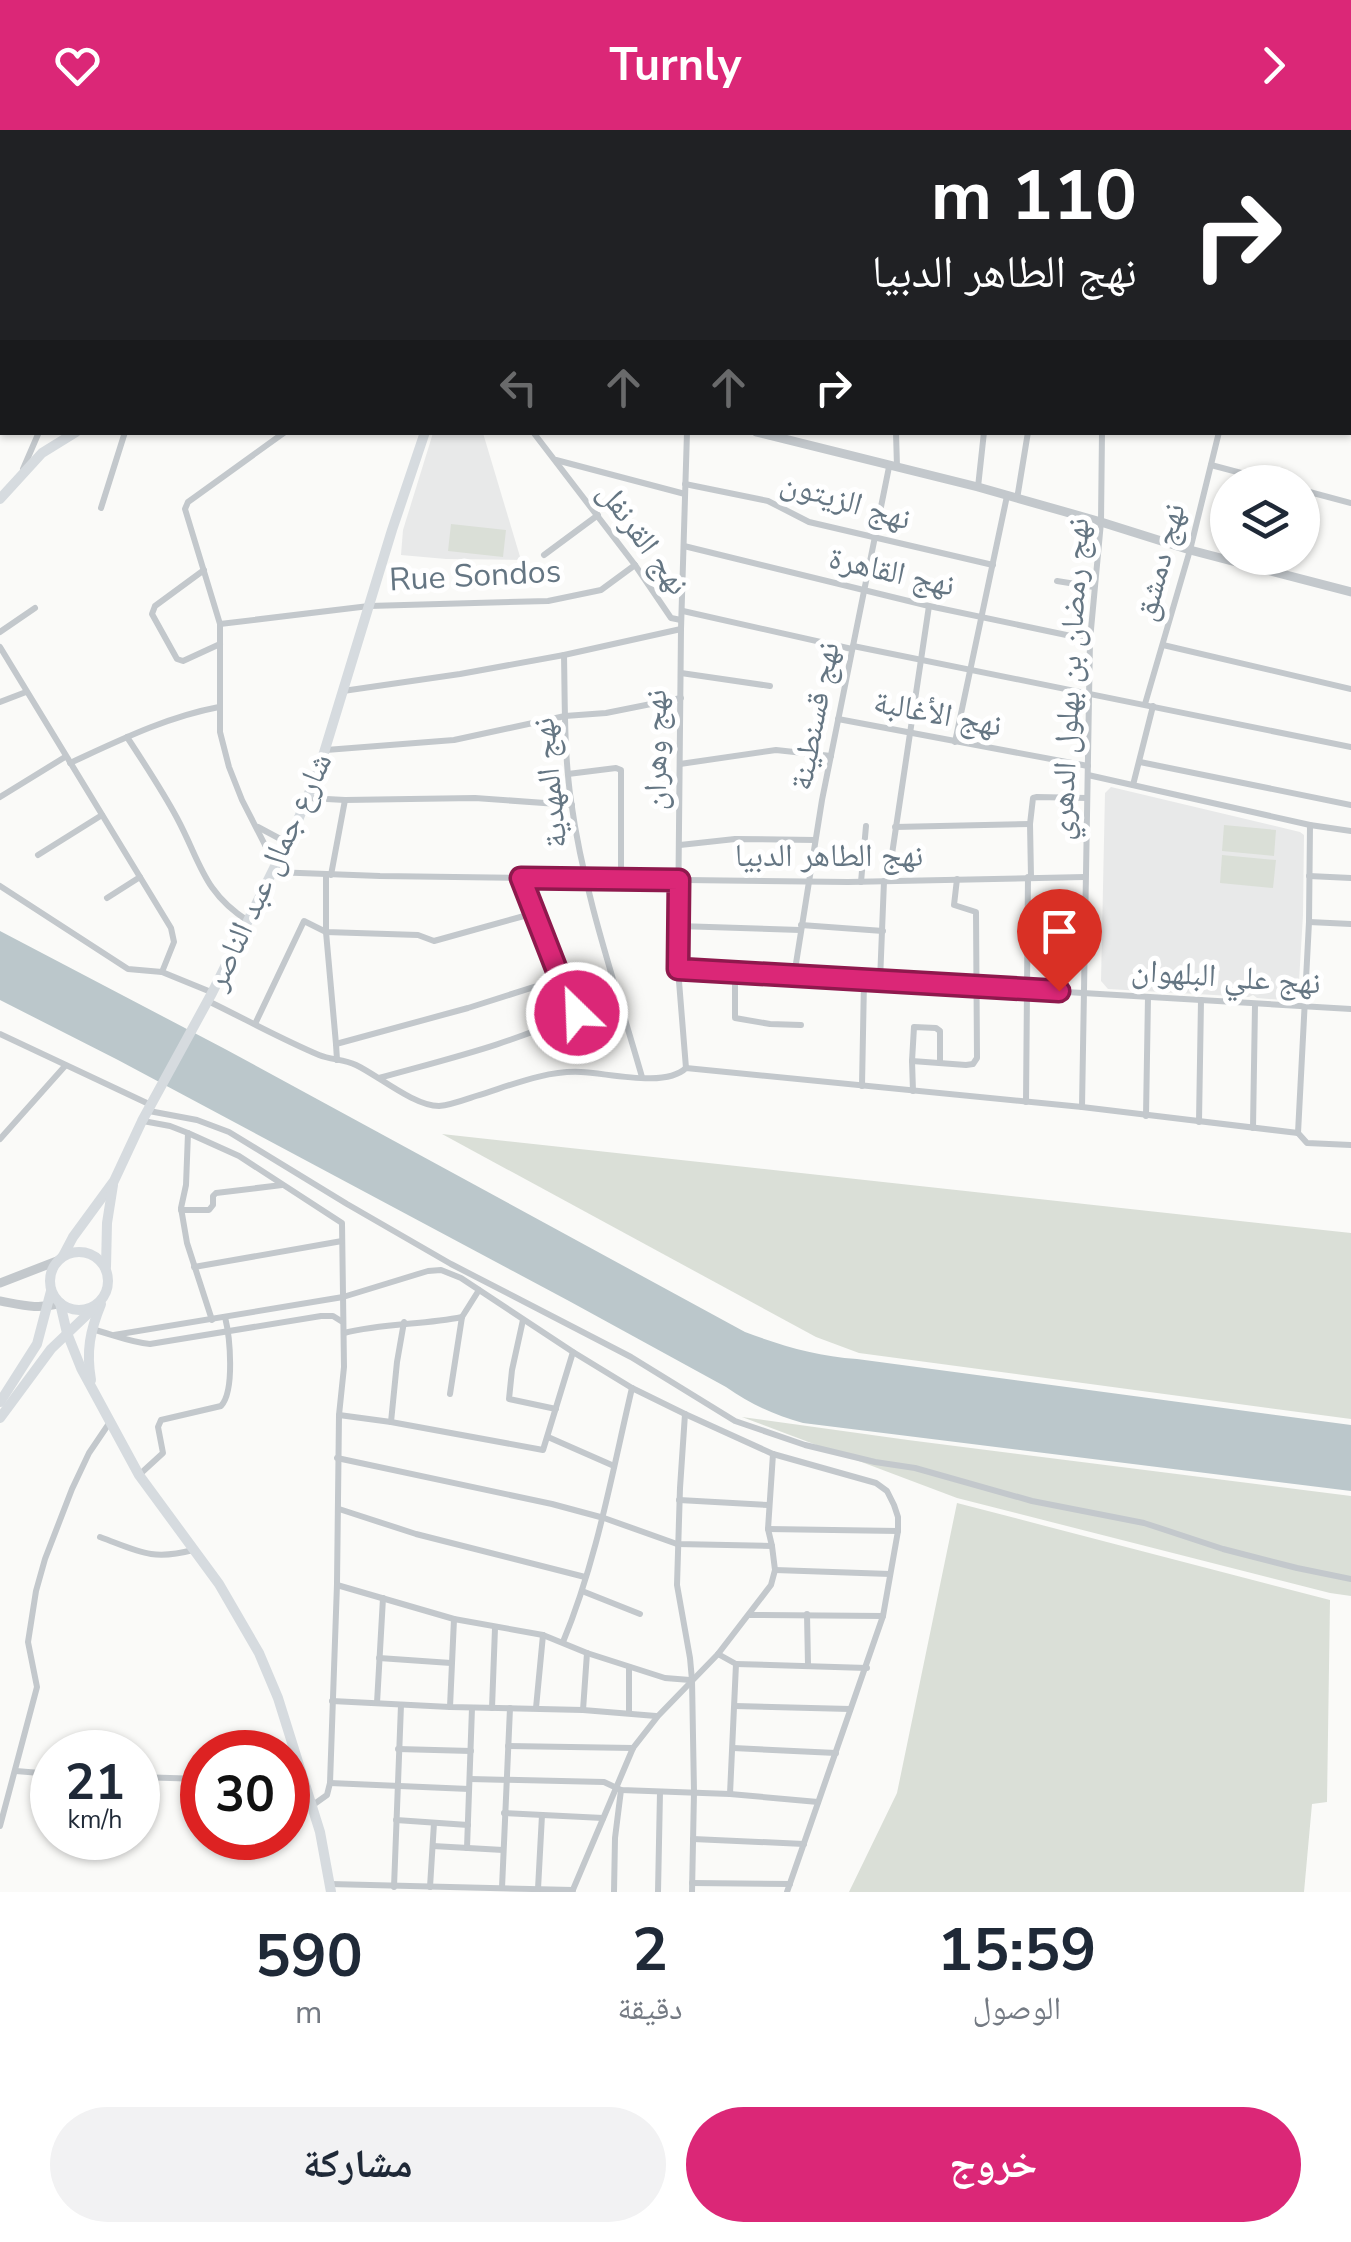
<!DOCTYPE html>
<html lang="ar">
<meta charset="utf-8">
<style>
body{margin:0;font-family:"Nunito Sans","Noto Naskh Arabic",sans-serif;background:#f2f2f3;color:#1f2937;direction:rtl;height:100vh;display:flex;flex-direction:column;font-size:38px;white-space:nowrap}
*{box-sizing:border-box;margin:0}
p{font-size:32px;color:#747a83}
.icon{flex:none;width:55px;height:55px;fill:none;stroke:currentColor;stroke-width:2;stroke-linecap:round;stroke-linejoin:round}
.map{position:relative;height:1762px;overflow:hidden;direction:ltr}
.panel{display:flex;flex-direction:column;background:#fff;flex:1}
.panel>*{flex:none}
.top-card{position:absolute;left:0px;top:0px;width:1352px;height:305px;box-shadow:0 2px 8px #0004;direction:rtl;background:#202124;color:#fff;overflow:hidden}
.buttons{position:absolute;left:1210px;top:335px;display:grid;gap:20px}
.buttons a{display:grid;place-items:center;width:110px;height:110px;border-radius:50%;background:#fff;box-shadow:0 2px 8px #0004;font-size:50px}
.speed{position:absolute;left:30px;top:1600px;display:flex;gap:20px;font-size:50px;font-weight:700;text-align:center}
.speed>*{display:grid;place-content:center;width:130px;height:130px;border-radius:50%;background:#fff;box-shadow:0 2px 8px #0004;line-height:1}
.speed small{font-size:25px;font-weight:400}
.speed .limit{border:15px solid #d22;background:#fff;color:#111}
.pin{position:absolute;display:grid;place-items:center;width:85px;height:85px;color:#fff;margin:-102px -42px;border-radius:50% 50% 50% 0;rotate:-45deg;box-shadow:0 0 10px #0007}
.pin .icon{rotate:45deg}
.me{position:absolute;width:110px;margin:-55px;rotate:336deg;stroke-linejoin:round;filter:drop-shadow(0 0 8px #0008)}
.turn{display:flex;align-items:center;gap:35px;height:210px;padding:0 50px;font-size:45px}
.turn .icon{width:130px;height:130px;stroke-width:2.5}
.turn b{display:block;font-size:70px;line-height:85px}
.lanes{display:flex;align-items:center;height:95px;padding:0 50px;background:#0003;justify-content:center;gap:50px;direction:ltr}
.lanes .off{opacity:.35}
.eta{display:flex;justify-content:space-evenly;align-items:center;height:170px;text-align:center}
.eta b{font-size:60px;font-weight:700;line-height:70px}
.button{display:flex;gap:20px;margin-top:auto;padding:20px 50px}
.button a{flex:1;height:115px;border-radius:60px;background:#db2777;color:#fff;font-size:40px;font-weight:700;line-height:115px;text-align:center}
.button a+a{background:#f2f2f3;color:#1f2937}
header{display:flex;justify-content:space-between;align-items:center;height:130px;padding:0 50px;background:#db2777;color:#fff;font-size:45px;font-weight:700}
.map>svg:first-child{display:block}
.built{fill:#e8e9e9}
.green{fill:#dadfd7}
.water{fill:#bbc7cb}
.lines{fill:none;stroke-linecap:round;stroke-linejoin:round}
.canal{stroke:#bbc7cb;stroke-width:9}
.minor{stroke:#c3c8cc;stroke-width:6}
.tertiary{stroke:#c3c8cc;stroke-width:9}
.secondary{stroke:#d6dbdf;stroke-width:10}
.route-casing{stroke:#8e194d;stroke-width:25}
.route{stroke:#db2777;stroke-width:18}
.labels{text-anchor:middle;stroke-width:10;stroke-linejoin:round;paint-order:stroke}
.street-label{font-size:32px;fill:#657683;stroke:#fff}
</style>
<header><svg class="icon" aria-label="forward" viewBox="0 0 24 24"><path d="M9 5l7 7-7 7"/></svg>Turnly<svg class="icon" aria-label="heart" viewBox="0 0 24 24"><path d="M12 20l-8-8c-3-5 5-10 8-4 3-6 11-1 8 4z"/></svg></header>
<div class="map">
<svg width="1351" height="1762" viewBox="0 0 1351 1762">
<rect width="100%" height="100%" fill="#fafaf8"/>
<g class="built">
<polygon points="433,303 483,303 521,430 446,429 401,425 403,400"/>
<polygon points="1111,657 1300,702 1304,705 1303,785 1298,868 1296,871 1257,868 1253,865 1249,867 1108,859 1101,851 1105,663"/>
</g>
<g class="green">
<polygon points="451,394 506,400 503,427 448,421"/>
<polygon points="1224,695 1276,700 1274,726 1222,721"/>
<polygon points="1222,725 1276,730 1273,758 1220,753"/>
<polygon points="442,1004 1351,1103 1351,1289 859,1223 816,1207"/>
<polygon points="742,1287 908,1310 1351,1366 1351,1466 1330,1463 957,1368"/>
<polygon points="957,1373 1330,1470 1327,1672 1312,1674 1304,1762 849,1762 897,1663"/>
</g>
<path class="water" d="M0 801 225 919 745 1202C782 1216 817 1226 857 1229L1351 1295V1361L803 1293C774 1285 750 1274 726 1257L569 1171 118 930 0 870Z"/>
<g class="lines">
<g class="canal">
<polyline points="75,2 75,0"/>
<polyline points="0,153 2,145"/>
</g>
<g class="minor">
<polyline points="879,0 879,2"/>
<polyline points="1081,0 1081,2"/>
<polyline points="1141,0 1141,2"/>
<polyline points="1152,2 1162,0"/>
<polyline points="1350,19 1351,19"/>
<polyline points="1350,90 1351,89"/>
<polyline points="0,190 2,186"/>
<polyline points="1350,290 1351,291"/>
<polyline points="533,302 635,435 671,488 681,490"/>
<polyline points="896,302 897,337"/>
<polyline points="556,330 685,364"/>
<polyline points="1211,335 1275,352"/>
<polyline points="23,339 39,302"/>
<polyline points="685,354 768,371 809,392 993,435"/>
<polyline points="978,357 984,302"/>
<polyline points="1302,360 1351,373"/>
<polyline points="1017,369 1028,302"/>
<polyline points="101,378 125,302"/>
<polyline points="684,416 929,476 1090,510"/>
<polyline points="544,425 598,385"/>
<polyline points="204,440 155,476 152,484 177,529 183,531 220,514"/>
<polyline points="1057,451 1094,457"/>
<polyline points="683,481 852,519"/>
<polyline points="220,494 369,476 548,471 601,460 635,435"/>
<polyline points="0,502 35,478"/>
<polyline points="1163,515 1351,559"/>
<polyline points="853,516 1351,617"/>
<polyline points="0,517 171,798 174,812 162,842 211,862"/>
<path d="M564 525C565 574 564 623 571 671 584 765 616 856 642 947"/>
<polyline points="681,543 770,556"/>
<polyline points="343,561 460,544 564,525 681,499"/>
<polyline points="0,572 26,562"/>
<polyline points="1145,574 1190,420 1219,302"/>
<polyline points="838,589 1088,636"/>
<path d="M127 607C144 633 162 660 177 688 201 733 203 762 248 791"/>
<polyline points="955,612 1007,366"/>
<polyline points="326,620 454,610 565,586 606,583 681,568"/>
<polyline points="1140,632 1351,675"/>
<path d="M70 633C118 611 166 587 219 577"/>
<polyline points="680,634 776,620 831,626"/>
<polyline points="568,644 616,638 621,640 621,749"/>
<polyline points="1088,645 1310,695 1351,701"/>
<polyline points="1133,655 1153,576"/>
<polyline points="0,667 65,627"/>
<polyline points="308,668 345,670 475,668 572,675"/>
<polyline points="258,697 286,712"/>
<polyline points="895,697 1030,694"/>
<polyline points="680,715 735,709 815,710"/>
<polyline points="38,725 102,685"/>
<polyline points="277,732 265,715 242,670 229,637 220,602 220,494 185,379 188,372 195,367 285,302"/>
<polyline points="273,742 380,746 848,752 1085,747"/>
<polyline points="326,745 326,802 336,914"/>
<polyline points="331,745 345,670"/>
<polyline points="1309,746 1351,748"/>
<polyline points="1031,747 1030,694 1033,668 1037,667 1087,668"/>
<polyline points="888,751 929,476"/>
<polyline points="861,752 866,696"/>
<polyline points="0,756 128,839 162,842"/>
<polyline points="107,768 140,747"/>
<polyline points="1309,792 1351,794"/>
<polyline points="801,795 883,801"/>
<polyline points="678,796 800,800"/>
<polyline points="678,839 1351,879"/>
<polyline points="735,843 735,888 770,894 801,895"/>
<polyline points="794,846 822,670 889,337"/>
<polyline points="880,851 884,751"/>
<path d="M208 871C245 889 281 909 319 925 331 930 344 929 356 935 379 946 414 976 439 976 451 975 464 970 476 966 509 956 546 940 581 942 608 943 665 958 686 938L1082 977 1298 1003 1307 1013 1351 1015"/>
<polyline points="255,894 304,791 326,802 418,805 434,811 535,783"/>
<polyline points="0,904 151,975"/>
<polyline points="337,930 336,914 468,878 562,848"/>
<polyline points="912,931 914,897 936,898 940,901 940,933"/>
<polyline points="686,938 678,839 678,796 681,499 687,302"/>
<path d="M379 948C447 929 516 913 580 881L557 838 521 748"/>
<polyline points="862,956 864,851"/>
<polyline points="913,961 912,931 966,935 973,934 977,928 976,782 954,775 957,749"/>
<polyline points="1026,972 1028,747"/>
<polyline points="1082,977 1090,510 1101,392 1102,302"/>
<polyline points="149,981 197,990 229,1002 347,1074 451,1134 631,1227 735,1291 805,1315 875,1332 915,1338 1032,1371 1144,1393 1223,1419 1297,1438 1351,1449"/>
<polyline points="1146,986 1148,867"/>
<polyline points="143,991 170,996 188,1003 186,1055 181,1078 187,1113 212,1190"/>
<polyline points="1199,992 1201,870"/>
<polyline points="1253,998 1255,875"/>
<polyline points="188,1003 239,1026 342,1093 344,1237 339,1285 337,1454 330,1653 327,1665 313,1675"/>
<polyline points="1298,1003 1309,792 1310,695"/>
<polyline points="0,1009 65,936"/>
<polyline points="181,1080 209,1080 213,1075 213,1066 216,1063 282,1055"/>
<polyline points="194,1137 342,1111"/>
<polyline points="523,1190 512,1240 509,1269 556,1279"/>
<path d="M91 1199C112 1204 129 1212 150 1214L321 1186H333L341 1191"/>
<path d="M344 1203C383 1193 423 1195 462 1187"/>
<polyline points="114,1205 343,1167 428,1141 441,1140 461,1148 573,1222 632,1258 685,1284 773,1324 876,1353 887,1361 894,1375 898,1387 898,1401 883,1486 787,1762"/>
<polyline points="450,1264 462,1187 479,1160"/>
<polyline points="685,1284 680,1358 677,1455 690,1528 692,1550 694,1662 692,1762"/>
<polyline points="339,1285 391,1292 543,1320 573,1222"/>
<polyline points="391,1292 397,1232 404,1192"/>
<polyline points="548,1307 614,1336"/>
<polyline points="337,1328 552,1374 604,1388 677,1414 772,1416"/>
<path d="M139 1345 163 1323 158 1297 161 1290 221 1276C235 1261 230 1207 225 1187"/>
<polyline points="679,1370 768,1375"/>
<polyline points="339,1379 416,1404 585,1447"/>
<polyline points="768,1399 898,1401"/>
<path d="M100 1407C138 1421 151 1431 193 1420"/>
<polyline points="775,1440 890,1444"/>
<polyline points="337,1455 454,1489 543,1505 587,1523 665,1548 690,1550"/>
<polyline points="582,1461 640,1484"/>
<polyline points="807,1484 808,1535"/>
<polyline points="750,1485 883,1486"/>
<path d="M563 1512C597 1430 612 1343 632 1258"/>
<polyline points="718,1524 736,1534 730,1664"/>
<polyline points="379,1528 451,1533"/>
<polyline points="736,1534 867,1538"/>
<polyline points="332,1571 450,1577 583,1580 656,1586"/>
<polyline points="377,1573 383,1468"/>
<polyline points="735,1576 850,1579"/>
<polyline points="450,1577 454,1489"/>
<polyline points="492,1578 495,1498"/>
<polyline points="536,1578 543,1505"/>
<polyline points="583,1580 587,1523"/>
<polyline points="629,1583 629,1537"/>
<polyline points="508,1616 633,1618"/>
<polyline points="733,1618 836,1623"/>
<polyline points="398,1619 471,1621"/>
<polyline points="16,1641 52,1644"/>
<polyline points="138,1647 202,1649"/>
<polyline points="470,1649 604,1652 621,1660 730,1664 818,1672"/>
<polyline points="288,1652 305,1653"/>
<polyline points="330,1653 469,1659"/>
<polyline points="504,1683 603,1688"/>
<polyline points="396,1690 468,1695"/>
<polyline points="0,1696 37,1557 28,1512 36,1461 45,1429 72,1359 89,1323 110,1292"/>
<polyline points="693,1709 804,1714"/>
<polyline points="433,1716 503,1720"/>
<polyline points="467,1718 472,1578"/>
<polyline points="692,1753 790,1754"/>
<polyline points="330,1754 573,1760"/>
<polyline points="394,1757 401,1575"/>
<polyline points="430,1757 434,1693"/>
<polyline points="502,1758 510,1578"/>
<polyline points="538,1759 542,1685"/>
<polyline points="572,1762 633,1618 658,1586 718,1524 771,1455 775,1440 772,1416 768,1399 773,1324"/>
<polyline points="614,1762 615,1708 621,1660"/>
<polyline points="658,1762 660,1662"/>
</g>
<g class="tertiary">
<polyline points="157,0 158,2"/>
<polyline points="320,0 322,2"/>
<polyline points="214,2 225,0"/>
<polyline points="586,2 587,0"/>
<polyline points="1350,192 1351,192"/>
<polyline points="1350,201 1351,201"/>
<polyline points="756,302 978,357 1101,392 1190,420 1351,462"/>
<polyline points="0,1153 57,1131"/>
<path d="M0 1171C22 1175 39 1180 60 1173"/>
</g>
<g class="secondary">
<polyline points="504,2 504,0"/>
<polyline points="511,2 512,0"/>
<polyline points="0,369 42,323 76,302"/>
<circle cx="79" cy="1151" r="29"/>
<polyline points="63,1126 73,1107 114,1051 142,991 212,863 298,690 319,639 392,400 425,302"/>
<polyline points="106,1137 107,1093 113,1055"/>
<polyline points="60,1173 67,1203 81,1238 139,1345 219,1454 259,1523 278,1568 320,1702 331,1762"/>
<path d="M91 1250C86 1221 90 1201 101 1174"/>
<polyline points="0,1272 37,1214 51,1161"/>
<polyline points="0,1288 51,1219 93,1179"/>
</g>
</g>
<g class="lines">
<defs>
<polyline id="route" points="577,883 580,880 556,838 521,748 679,750 678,839 1059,861"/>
</defs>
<use href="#route" class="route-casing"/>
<use href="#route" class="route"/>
</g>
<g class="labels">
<g class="street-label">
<text transform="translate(846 370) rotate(17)" y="11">نهج الزيتون</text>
<text transform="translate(644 408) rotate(54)" y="11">نهج القرنفل</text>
<text transform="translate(1159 432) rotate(-75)" y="11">نهج دمشق</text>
<text transform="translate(892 441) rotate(13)" y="11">نهج القاهرة</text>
<text transform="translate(475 445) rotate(-3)" y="11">Rue Sondos</text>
<text transform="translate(1069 549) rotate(-87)" y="11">نهج رمضان بن بهلول الدهري</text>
<text transform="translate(938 583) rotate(11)" y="11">نهج الأغالبة</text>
<text transform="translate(814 586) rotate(-79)" y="11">نهج قسنطينة</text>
<text transform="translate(655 620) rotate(-90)" y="11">نهج وهران</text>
<text transform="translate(549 653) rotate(-96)" y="11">نهج المهدية</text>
<text x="829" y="736">نهج الطاهر الدبيا</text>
<text transform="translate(268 741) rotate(-65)" y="11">شارع جمال عبد الناصر</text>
<text transform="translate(1226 846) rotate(4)" y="11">نهج علي البلهوان</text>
</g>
</g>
</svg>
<div class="buttons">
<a><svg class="icon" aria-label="layers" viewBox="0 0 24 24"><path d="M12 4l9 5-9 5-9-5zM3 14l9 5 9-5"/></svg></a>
</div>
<div class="speed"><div>21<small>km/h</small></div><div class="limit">30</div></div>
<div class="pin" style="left:1059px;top:861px;background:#d93025"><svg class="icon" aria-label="arrive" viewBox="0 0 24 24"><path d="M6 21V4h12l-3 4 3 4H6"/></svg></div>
<svg class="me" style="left:577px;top:883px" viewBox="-20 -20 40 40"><circle r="17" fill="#db2777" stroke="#fff" stroke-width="3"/><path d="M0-11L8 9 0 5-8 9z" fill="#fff"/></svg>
<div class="top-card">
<div class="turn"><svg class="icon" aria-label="right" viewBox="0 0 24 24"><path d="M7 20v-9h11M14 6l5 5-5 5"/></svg><div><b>110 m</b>نهج الطاهر الدبيا</div></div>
<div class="lanes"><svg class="icon off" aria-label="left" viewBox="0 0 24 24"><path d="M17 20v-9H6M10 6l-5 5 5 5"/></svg><svg class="icon off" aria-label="ahead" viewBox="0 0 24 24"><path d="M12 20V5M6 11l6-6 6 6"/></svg><svg class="icon off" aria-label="ahead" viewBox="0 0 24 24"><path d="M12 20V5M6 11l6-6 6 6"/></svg><svg class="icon" aria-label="right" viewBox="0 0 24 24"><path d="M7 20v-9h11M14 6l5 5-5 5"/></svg></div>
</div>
</div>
<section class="panel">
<div class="eta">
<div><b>15:59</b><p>الوصول</p></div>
<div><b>2</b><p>دقيقة</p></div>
<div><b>590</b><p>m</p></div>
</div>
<div class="button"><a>خروج</a><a>مشاركة</a></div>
</section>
